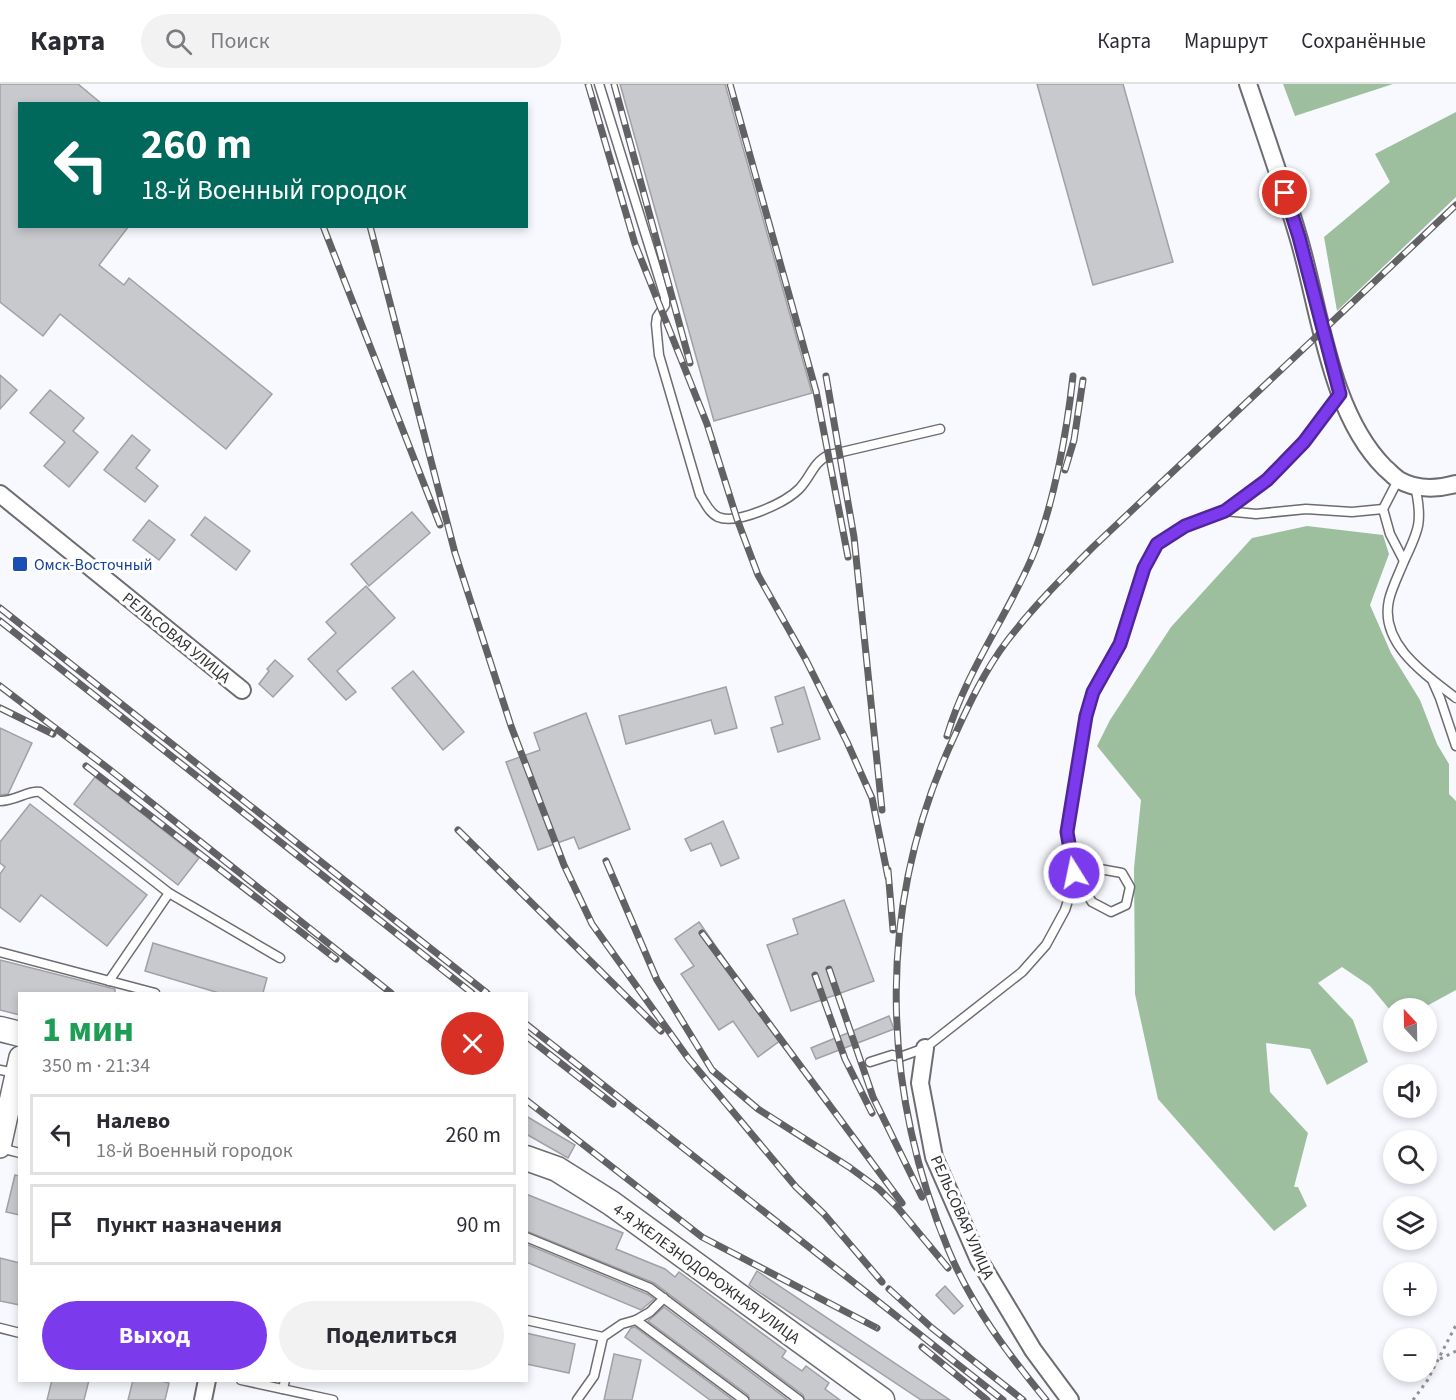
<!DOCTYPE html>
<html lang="ru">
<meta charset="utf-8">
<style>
body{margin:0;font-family:"Source Sans 3",sans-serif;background:#f2f2f3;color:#2b2b33;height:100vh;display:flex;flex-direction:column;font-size:22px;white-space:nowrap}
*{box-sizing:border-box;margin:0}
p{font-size:20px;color:#7c7c81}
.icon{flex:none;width:33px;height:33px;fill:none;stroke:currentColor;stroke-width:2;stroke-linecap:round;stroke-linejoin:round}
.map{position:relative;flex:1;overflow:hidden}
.side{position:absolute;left:18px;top:908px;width:510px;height:390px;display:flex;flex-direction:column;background:#fff;border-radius:0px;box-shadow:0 3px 9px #0003}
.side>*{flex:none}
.hud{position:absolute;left:18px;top:18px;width:510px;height:126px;border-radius:0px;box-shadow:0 3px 9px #0003;background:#00695c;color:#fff;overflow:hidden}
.needle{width:39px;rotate:338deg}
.controls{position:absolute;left:1383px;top:914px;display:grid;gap:12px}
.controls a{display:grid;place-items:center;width:54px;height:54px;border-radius:50%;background:#fff;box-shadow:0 3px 9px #0003;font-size:30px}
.pin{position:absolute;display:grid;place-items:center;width:51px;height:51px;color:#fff;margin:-26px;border:3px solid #fff;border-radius:50%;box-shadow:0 2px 6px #0007}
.me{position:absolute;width:66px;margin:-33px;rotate:350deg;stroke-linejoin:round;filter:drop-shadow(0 0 4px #0008)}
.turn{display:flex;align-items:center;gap:21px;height:126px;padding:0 24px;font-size:27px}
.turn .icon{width:78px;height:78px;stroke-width:2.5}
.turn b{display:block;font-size:42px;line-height:51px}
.round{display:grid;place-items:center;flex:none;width:63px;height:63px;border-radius:32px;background:#f2f2f3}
.headline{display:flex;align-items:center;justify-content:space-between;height:102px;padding:0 24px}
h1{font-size:36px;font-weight:700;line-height:45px;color:#1e9e55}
.action{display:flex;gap:12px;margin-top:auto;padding:12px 24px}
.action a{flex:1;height:69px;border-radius:36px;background:#7c3aed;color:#fff;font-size:24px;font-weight:700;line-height:69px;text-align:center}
.action a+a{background:#f2f2f3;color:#2b2b33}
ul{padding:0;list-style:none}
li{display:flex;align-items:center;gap:18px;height:81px;margin:0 12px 9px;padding:0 12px;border:3px solid #e1e1e2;border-radius:0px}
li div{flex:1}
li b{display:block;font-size:22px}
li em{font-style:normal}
header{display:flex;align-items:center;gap:36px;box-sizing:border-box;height:84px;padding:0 30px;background:#fff;border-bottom:2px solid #e1e1e2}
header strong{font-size:28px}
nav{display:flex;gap:33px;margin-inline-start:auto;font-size:21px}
.search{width:420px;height:54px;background:#f2f2f3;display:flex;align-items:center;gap:15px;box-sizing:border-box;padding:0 21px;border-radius:33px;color:#7c7c81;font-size:22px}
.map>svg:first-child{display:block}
.forest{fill:#9ebf9d}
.building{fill:#c8c9cd;stroke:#a0a0a5;stroke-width:1.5}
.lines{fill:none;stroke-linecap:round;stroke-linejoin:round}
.service-casing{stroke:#6d6d71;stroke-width:11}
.minor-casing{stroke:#6d6d71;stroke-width:20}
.tertiary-casing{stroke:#6d6d71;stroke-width:24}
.secondary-casing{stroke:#6d6d71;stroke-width:27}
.path{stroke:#929296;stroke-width:3;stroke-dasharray:3 4.5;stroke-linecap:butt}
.service{stroke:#fff;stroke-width:8}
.minor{stroke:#fff;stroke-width:16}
.tertiary{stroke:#fff;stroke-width:21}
.secondary{stroke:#fff;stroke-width:24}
.rail-casing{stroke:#626265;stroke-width:7}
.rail{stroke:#fff;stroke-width:4.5;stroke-dasharray:14;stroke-linecap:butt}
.route-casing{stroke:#51269a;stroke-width:15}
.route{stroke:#7c3aed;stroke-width:10}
.transit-dot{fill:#1a4fb4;stroke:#fff;stroke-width:2}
.labels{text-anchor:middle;stroke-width:6;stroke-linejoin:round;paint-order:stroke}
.transit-label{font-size:16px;fill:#164399;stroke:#fff;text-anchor:start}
.street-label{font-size:16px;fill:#313133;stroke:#fff}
</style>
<header>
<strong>Карта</strong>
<div class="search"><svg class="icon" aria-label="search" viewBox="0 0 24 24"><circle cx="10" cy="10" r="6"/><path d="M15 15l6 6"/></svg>Поиск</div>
<nav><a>Карта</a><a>Маршрут</a><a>Сохранённые</a></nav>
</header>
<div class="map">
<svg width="1456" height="1316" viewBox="0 0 1456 1316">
<rect width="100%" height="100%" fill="#f8f9fe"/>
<g class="forest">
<polygon points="1283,0 1393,0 1295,32"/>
<polygon points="1456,28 1456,113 1337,227 1324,153 1390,98 1375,70"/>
<polygon points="1307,442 1383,451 1389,470 1370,521 1391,569 1420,616 1437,660 1449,680 1449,710 1456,717 1456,906 1423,924 1394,924 1393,926 1390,926 1370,902 1342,883 1318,899 1353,936 1368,978 1327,1001 1310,965 1266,959 1270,1008 1308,1049 1294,1103 1298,1103 1307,1122 1274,1147 1158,1015 1135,910 1134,784 1141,716 1097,662 1110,636 1171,543 1252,454"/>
</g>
<g class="building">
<polygon points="0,0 78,0 102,20 20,20 20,142 129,142 99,181 124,201 129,194 272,310 226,365 60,230 43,252 0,218"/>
<polygon points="620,0 725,0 812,309 714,337"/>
<polygon points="1037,0 1123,0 1173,178 1093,201"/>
<polygon points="0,291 17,306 0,325"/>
<polygon points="50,306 84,334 73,347 98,368 69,403 44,382 65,358 30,329"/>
<polygon points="132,351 150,366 136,384 158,402 145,418 104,386"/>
<polygon points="412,428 430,449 369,502 351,480"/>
<polygon points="205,433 250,467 236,486 191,451"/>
<polygon points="149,436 175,456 159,476 133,456"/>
<polygon points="366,502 395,534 337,587 356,608 346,616 308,575 336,549 326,538"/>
<polygon points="275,576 293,592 273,613 259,600 269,587 267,585"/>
<polygon points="413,587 464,648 443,666 392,604"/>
<polygon points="726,603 737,644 715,650 711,636 626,660 619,632"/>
<polygon points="804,603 820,655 778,668 771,644 783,640 775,613"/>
<polygon points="586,629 630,745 579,765 574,753 538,766 506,678 540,666 534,649"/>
<polygon points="0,644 32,659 8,710 0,711"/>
<polygon points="95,693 199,774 178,801 74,720"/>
<polygon points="30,720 147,811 107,862 41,811 20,838 0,823 0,790 5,783 0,779 0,758"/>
<polygon points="723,737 739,774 721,782 711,759 691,767 685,755"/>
<polygon points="844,816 874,897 791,927 767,861 798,850 793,835"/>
<polygon points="699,838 781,956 758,973 733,937 719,946 681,890 694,882 675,855"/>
<polygon points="153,859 267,894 263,909 219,909 145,887"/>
<polygon points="0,876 115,905 115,909 20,909 20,931 0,926"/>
<polygon points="889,932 894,945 816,975 811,964"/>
<polygon points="526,1032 575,1061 568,1074 526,1050"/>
<polygon points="15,1091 20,1092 20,1131 6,1128"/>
<polygon points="526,1110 623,1149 616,1165 665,1185 675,1193 679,1188 786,1267 782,1273 802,1287 806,1282 829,1299 825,1305 840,1316 805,1316 803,1311 654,1199 526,1147"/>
<polygon points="526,1160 647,1210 654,1215 641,1226 526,1178"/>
<polygon points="0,1174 20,1179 20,1221 0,1217"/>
<polygon points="757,1187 950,1316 921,1316 753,1204 749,1201"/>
<polygon points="945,1202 963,1222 954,1230 936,1211"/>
<polygon points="664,1223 788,1316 750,1316 748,1311 648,1237"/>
<polygon points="635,1243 733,1316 710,1316 625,1253 631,1244"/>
<polygon points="526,1249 575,1260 569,1289 526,1280"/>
<polygon points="614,1270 641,1276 632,1316 604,1316"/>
<polygon points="52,1296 89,1296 84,1316 47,1316"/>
<polygon points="133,1296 156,1296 169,1299 165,1316 128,1316"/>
</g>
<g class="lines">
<defs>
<g id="service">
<path d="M599 0 665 213V221L657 233 656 240 659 271 700 411C705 418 709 429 718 433 737 441 785 419 799 405 811 393 813 378 829 371L940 345"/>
<path d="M1398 396 1383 425 1390 450 1404 477C1399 490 1392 503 1389 516 1379 560 1426 591 1456 614"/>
<polyline points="1225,427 1267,396 1304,358 1340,310"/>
<path d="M1404 477C1419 446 1423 437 1415 402"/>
<polyline points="1433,598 1440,614 1456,662"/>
<path d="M0 717C16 717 28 706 40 708L169 809 280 874"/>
<polyline points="1070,771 1100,785 1122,789 1130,803 1126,821 1111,828 1092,818 1074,789"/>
<polyline points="0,868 155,909"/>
<polyline points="109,897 169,809"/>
<polyline points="870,978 892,971 900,973 925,964 1022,888 1046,861 1065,826 1071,807 1074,789 1067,749 1086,632 1093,608 1121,560 1144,484 1157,460 1185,442 1225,427 1256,430 1306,425 1352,428 1383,425"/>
<polyline points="0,986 16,989"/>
<polyline points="0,1064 20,1069"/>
<polyline points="526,1153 650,1204 799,1316"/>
<polyline points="526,1236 603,1253"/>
<polyline points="636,1236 650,1228 664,1214"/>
<polyline points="0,1244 20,1249"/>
<polyline points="241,1296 333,1316"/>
<polyline points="283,1305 285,1296"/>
<polyline points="577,1316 594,1292 603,1253 622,1240 636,1236 744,1316"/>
</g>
<g id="minor">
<path d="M1248 0C1265 50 1283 101 1298 152 1320 225 1329 328 1385 384 1389 387 1394 393 1399 396 1416 406 1438 405 1456 400"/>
<polyline points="0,410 242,606"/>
<polyline points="925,964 920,999 934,1073 979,1176 1033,1266 1070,1316"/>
<polyline points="203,1316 207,1296"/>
</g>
<polyline id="tertiary" points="0,1063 20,973"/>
<g id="secondary">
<polyline points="0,945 20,950"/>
<polyline points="526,1074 557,1085 611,1119 882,1316"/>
</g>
</defs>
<use href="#service" class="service-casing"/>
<use href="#minor" class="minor-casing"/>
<use href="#tertiary" class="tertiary-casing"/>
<use href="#secondary" class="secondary-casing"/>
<g class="path">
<polyline points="1440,1275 1456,1267"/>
<polyline points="1413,1316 1427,1297 1456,1241"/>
</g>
<use href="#service" class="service"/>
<use href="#minor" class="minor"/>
<use href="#tertiary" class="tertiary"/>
<use href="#secondary" class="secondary"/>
<defs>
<g id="rail">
<polyline points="588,0 635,160 707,340 737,435 758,491 806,576 847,658 872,714 888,793"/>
<polyline points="614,0 690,279"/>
<polyline points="730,0 816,307 848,473"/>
<polyline points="323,142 440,441"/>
<polyline points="370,142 455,469 511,642 564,781 592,840 688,974 796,1103 824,1130 882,1198"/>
<polyline points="826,292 854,453 882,726"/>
<polyline points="1065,386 1074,356 1083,296"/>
<polyline points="0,524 487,909"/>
<polyline points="0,537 472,909"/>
<polyline points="0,602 109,685 391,909"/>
<polyline points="0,624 53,650"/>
<path d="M947 652C966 587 1007 533 1033 471 1054 420 1067 347 1073 292"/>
<polyline points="86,682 336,875"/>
<polyline points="458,746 661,947"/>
<polyline points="606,777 657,896 712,986 758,1025 849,1083 879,1105 898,1124 948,1184"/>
<polyline points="888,786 893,846"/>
<polyline points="702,849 902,1119"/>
<polyline points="829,885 873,1013 922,1113"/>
<polyline points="815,891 845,975 872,1029"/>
<polyline points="526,940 1003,1316"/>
<polyline points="526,952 613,1020"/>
<polyline points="526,1016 702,1153 877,1244"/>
<polyline points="889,1205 932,1244 1023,1316"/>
<polyline points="922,1263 987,1316"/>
<path d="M1046 1316C1008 1270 971 1221 948 1165 879 997 877 818 954 653 969 620 985 586 1007 557 1033 523 1063 493 1093 463L1456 121"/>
</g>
</defs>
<use href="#rail" class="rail-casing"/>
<use href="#rail" class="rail"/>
</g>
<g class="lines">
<defs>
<polyline id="route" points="1074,789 1067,748 1086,632 1093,608 1120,560 1144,484 1157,460 1185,442 1225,427 1267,396 1304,358 1340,310 1299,153 1285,109"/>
</defs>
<use href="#route" class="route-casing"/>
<use href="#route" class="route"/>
</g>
<rect class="transit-dot" x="12" y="472" width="16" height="16" rx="3"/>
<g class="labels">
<g class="transit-label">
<text x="34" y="486">Омск-Восточный</text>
</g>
<g class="street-label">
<text transform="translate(177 553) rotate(39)" y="6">РЕЛЬСОВАЯ УЛИЦА</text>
<text transform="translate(963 1133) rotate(66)" y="6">РЕЛЬСОВАЯ УЛИЦА</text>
<text transform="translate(707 1189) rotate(36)" y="6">4-Я ЖЕЛЕЗНОДОРОЖНАЯ УЛИЦА</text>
</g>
</g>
</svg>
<div class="controls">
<a><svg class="needle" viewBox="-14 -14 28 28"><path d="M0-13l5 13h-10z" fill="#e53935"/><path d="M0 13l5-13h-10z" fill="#7c7c81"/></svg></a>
<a><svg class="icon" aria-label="sound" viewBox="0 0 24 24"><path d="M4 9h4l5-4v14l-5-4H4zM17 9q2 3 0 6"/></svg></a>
<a><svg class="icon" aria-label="search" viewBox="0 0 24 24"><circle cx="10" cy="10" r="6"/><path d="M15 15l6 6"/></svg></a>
<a><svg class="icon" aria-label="layers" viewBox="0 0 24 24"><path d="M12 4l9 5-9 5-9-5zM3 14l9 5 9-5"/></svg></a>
<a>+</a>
<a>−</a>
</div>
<div class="pin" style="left:1285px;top:109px;background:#d93025"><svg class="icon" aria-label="arrive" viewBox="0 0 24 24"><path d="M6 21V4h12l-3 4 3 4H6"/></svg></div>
<svg class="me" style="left:1074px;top:789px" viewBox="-20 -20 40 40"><circle r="17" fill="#7c3aed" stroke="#fff" stroke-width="3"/><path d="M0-11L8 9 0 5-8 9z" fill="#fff"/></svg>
<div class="hud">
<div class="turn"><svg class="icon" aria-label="left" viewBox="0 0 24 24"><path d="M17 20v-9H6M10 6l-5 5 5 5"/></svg><div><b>260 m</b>18-й Военный городок</div></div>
</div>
<section class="side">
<div class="headline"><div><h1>1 мин</h1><p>350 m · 21:34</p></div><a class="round" style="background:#d93025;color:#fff"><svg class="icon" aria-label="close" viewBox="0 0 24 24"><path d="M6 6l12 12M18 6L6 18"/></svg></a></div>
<ul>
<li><svg class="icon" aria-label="left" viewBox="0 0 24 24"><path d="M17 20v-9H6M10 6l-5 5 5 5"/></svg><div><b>Налево</b><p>18-й Военный городок</p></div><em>260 m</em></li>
<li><svg class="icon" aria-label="arrive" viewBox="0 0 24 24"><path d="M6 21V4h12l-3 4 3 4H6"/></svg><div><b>Пункт назначения</b></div><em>90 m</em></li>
</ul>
<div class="action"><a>Выход</a><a>Поделиться</a></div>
</section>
</div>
